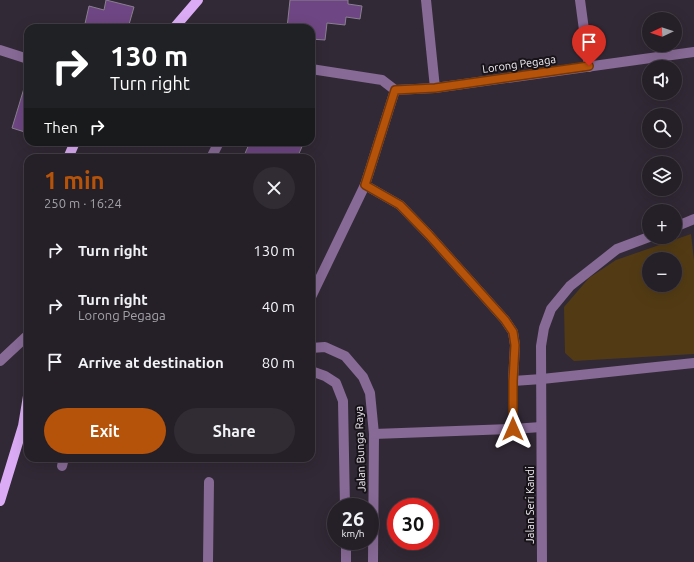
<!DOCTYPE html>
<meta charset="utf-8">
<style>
body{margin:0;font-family:Ubuntu,sans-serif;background:#312c34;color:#f1f3f6;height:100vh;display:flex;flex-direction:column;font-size:15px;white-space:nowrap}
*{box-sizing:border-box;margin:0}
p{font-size:13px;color:#a3a2a8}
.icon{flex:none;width:22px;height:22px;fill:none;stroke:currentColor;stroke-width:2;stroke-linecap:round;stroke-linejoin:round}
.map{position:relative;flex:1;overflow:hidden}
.panel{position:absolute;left:24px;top:154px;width:291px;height:308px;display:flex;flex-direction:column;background:#251f28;border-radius:12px;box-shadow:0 4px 16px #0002,0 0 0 1px #423d45}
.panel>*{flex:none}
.top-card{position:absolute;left:24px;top:24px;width:291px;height:122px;border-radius:12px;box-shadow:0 4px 16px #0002,0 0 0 1px #423d45;background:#202124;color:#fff;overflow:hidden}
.needle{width:26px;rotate:266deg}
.fabs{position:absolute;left:642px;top:12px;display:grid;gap:8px}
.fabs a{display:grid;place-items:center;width:40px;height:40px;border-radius:50%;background:#251f28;box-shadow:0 4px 16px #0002,0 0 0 1px #423d45;font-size:20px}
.speed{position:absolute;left:327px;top:498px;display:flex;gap:8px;font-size:20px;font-weight:700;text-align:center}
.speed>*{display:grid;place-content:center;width:52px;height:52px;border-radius:50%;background:#251f28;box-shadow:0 4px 16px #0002,0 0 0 1px #423d45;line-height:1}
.speed small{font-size:10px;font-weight:400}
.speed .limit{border:6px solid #d22;background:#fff;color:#111}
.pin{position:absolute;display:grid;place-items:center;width:34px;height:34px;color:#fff;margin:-41px -17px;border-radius:50% 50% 50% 0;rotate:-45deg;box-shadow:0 0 4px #0007}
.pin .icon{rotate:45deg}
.me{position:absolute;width:44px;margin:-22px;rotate:0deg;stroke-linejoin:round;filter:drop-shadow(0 0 3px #0008)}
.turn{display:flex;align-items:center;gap:14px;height:84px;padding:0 20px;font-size:18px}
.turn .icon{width:52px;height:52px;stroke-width:2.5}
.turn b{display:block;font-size:28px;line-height:34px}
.then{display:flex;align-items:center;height:38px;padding:0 20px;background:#0003;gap:8px;font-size:15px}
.round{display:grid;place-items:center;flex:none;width:42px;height:42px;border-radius:21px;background:#312c34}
.summary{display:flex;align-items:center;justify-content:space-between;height:68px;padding:0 20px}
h1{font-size:24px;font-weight:700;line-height:30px;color:#b45309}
.button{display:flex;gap:8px;margin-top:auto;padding:8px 20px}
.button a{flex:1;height:46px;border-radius:24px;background:#b45309;color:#fff;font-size:16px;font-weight:700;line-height:46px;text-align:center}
.button a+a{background:#312c34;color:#f1f3f6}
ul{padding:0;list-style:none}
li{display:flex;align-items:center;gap:12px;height:56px;padding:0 20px}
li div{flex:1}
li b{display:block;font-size:15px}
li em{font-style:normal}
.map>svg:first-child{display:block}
.green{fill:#523b14;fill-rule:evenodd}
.building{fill:#6e4683;stroke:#89808f}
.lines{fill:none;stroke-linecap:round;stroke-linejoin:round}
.minor{stroke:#876a96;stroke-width:10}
.major{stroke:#dbacf5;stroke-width:10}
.route-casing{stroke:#753606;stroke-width:10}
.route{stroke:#b45309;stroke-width:7}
.labels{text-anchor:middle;stroke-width:4;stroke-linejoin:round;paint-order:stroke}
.street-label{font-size:11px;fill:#f3eef6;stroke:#171319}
</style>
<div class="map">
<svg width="694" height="562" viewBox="0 0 694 562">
<rect width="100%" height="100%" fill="#312935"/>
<path class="green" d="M691 234 694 260V354L574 361 565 353 564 307 589 278 616 260ZM649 259H675V285H649Z"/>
<g class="building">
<polygon points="106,0 134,7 128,28 84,28 89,6 104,10"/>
<polygon points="290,0 348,0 348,4 362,6 360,19 346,17 345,25 327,23 325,40 311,39 311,28 287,28"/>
<polygon points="25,85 28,86 28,133 12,128"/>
<polygon points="250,142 304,142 297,158 243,158"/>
</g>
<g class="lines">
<g class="minor">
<polyline points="426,0 435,88"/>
<polyline points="580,0 589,67"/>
<polyline points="0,50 28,59"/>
<polyline points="311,69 382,80 395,90"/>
<polyline points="395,90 435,88 694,52"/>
<polyline points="211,158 219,142"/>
<polyline points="365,185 400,205 429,235 505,320 513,332 515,345 513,381 513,429"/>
<polyline points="675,227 694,219"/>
<polyline points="311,297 365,185 395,90"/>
<polyline points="311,348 325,347 345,356 363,377 370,393 374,434 373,562"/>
<polyline points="0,361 28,335"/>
<polyline points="311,371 325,376 336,383 343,401 345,507"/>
<polyline points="513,381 542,379 694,363"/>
<polyline points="374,434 513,429 541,427"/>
<polyline points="62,466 64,458"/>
<polyline points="346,541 346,562"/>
<polyline points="208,562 209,482"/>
<polyline points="542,562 541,346 544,328 551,309 570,286 617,249 649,237"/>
</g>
<g class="major">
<polyline points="174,28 198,0"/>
<polyline points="68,158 75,142"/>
<polyline points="0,501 23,426 28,396"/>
</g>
</g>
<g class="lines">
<defs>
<polyline id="route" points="513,429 513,381 515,345 513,332 505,320 429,235 400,205 365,185 395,90 435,88 589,66"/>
</defs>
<use href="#route" class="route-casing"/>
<use href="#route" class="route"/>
</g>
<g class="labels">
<g class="street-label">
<text transform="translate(519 64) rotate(-8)" y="4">Lorong Pegaga</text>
<text transform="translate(360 449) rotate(-92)" y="4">Jalan Bunga Raya</text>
<text transform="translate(530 505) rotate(-90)" y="4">Jalan Seri Kandi</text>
</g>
</g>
</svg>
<div class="fabs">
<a><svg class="needle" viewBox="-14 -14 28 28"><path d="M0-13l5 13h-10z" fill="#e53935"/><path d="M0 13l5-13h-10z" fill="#a3a2a8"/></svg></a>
<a><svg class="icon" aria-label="sound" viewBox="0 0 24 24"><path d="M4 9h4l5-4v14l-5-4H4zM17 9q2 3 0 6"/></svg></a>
<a><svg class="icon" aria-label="search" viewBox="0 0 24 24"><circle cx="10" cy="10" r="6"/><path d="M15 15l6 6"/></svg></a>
<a><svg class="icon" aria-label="layers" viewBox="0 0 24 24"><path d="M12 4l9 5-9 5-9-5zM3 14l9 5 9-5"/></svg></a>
<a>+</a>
<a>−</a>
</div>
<div class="speed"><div>26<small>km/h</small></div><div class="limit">30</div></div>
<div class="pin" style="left:589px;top:66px;background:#d93025"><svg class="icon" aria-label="arrive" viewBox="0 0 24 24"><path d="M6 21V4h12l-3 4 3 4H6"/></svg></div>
<svg class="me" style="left:513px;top:429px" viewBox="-20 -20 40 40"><path d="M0-17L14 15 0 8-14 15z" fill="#b45309" stroke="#fff" stroke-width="4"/></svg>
<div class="top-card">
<div class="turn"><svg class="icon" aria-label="right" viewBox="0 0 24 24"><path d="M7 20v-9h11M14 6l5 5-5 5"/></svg><div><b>130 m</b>Turn right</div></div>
<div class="then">Then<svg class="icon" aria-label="right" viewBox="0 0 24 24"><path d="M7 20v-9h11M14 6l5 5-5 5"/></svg></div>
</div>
<section class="panel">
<div class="summary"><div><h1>1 min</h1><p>250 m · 16:24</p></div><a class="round"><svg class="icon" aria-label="close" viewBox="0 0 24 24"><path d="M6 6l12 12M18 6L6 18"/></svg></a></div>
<ul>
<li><svg class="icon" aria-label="right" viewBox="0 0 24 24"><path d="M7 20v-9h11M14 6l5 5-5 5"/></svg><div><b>Turn right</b></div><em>130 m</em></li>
<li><svg class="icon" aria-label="right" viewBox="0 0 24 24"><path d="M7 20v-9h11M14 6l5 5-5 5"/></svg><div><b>Turn right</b><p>Lorong Pegaga</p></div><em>40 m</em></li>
<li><svg class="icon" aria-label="arrive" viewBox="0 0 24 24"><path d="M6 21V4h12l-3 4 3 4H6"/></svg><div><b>Arrive at destination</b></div><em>80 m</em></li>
</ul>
<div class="button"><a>Exit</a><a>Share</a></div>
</section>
</div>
